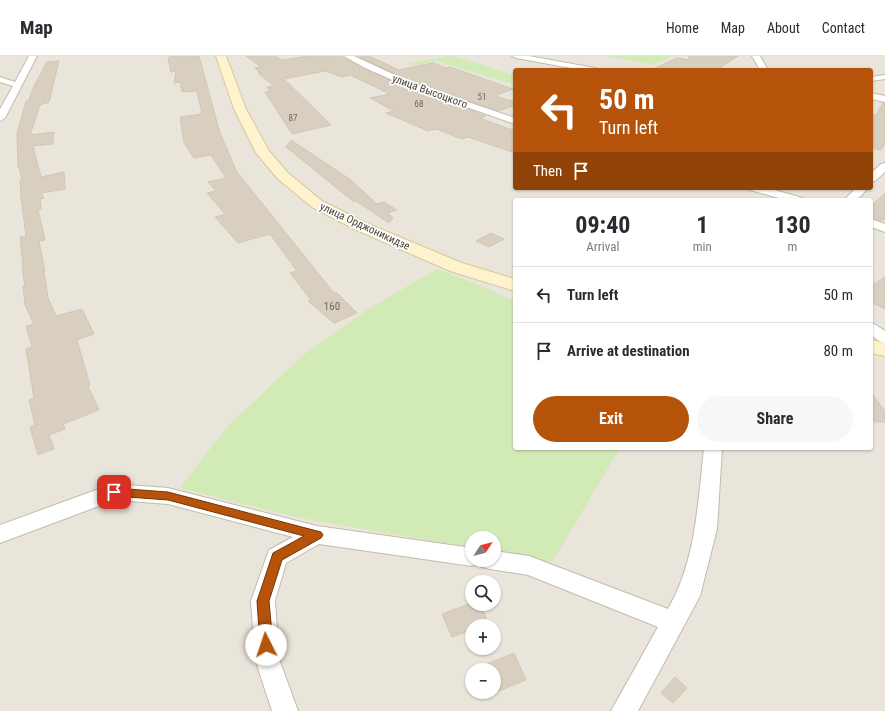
<!DOCTYPE html>
<meta charset="utf-8">
<style>
body{margin:0;font-family:"Roboto Condensed",sans-serif;background:#f7f7f7;color:#2b2b33;height:100vh;display:flex;flex-direction:column;font-size:15px;white-space:nowrap}
*{box-sizing:border-box;margin:0}
p{font-size:13px;color:#7c7c81}
.icon{flex:none;width:22px;height:22px;fill:none;stroke:currentColor;stroke-width:2;stroke-linecap:round;stroke-linejoin:round}
.map{position:relative;flex:1;overflow:hidden}
.sheet{position:absolute;left:513px;top:142px;width:360px;height:252px;display:flex;flex-direction:column;background:#fff;border-radius:4px;box-shadow:0 1px 3px #0004}
.sheet>*{flex:none}
.hud{position:absolute;left:513px;top:12px;width:360px;height:122px;border-radius:4px;box-shadow:0 1px 3px #0004;background:#b45309;color:#fff;overflow:hidden}
.needle{width:26px;rotate:54deg}
.fabs{position:absolute;left:465px;top:475px;display:grid;gap:8px}
.fabs a{display:grid;place-items:center;width:36px;height:36px;border-radius:50%;background:#fff;box-shadow:0 1px 3px #0004;font-size:20px}
.pin{position:absolute;display:grid;place-items:center;width:34px;height:34px;color:#fff;margin:-17px;border-radius:8px;box-shadow:0 2px 6px #0006}
.me{position:absolute;width:44px;margin:-22px;rotate:356deg;stroke-linejoin:round;filter:drop-shadow(0 0 3px #0008)}
.turn{display:flex;align-items:center;gap:14px;height:84px;padding:0 20px;font-size:18px}
.turn .icon{width:52px;height:52px;stroke-width:2.5}
.turn b{display:block;font-size:28px;line-height:34px}
.then{display:flex;align-items:center;height:38px;padding:0 20px;background:#0003;gap:8px;font-size:15px}
.eta{display:flex;justify-content:space-evenly;align-items:center;height:68px;text-align:center}
.eta b{font-size:24px;font-weight:700;line-height:28px}
.button{display:flex;gap:8px;margin-top:auto;padding:8px 20px}
.button a{flex:1;height:46px;border-radius:24px;background:#b45309;color:#fff;font-size:16px;font-weight:700;line-height:46px;text-align:center}
.button a+a{background:#f7f7f7;color:#2b2b33}
ul{padding:0;list-style:none}
li{display:flex;align-items:center;gap:12px;height:56px;padding:0 20px;border-top:1px solid #e1e1e2}
li div{flex:1}
li b{display:block;font-size:15px}
li em{font-style:normal}
header{display:flex;align-items:center;gap:24px;box-sizing:border-box;height:56px;padding:0 20px;background:#fff;border-bottom:1px solid #e1e1e2}
header strong{font-size:19px}
nav{display:flex;gap:22px;margin-inline-start:auto;font-size:14px}
.map>svg:first-child{display:block}
.residential{fill:#eae5da;fill-rule:evenodd}
.green{fill:#d2eab5}
.building{fill:#d8cfc1;stroke:#d3c7b4}
.lines{fill:none;stroke-linecap:round;stroke-linejoin:round}
.street-casing{stroke:#c2bbae;stroke-width:2}
.secondary-casing{stroke:#d6c79b;stroke-width:2}
.street{fill:#fff;fill-rule:evenodd}
.secondary{fill:#fff3cd;fill-rule:evenodd}
.route{fill:#b45309;stroke:#753606}
.labels{text-anchor:middle;stroke-width:3.5;stroke-linejoin:round;paint-order:stroke}
.far-number-label{font-size:9px;fill:#6e675b}
.far-street-label{font-size:11px;fill:#4b4439;stroke:#fff}
.number-label{font-size:11px;fill:#6e675b}
</style>
<header>
<strong>Map</strong>
<nav><a>Home</a><a>Map</a><a>About</a><a>Contact</a></nav>
</header>
<div class="map">
<svg width="885" height="655" viewBox="0 0 885 655">
<rect width="100%" height="100%" fill="#f6f3ec"/>
<path class="residential" d="M0 0H885V655H0ZM515 14H871V132H515ZM515 144H871V392H515ZM472 482H494V504H472ZM472 526H494V548H472ZM472 570H494V592H472ZM472 614H494V636H472Z"/>
<g class="green">
<polygon points="453,0 515,19 515,29 437,5 414,10 408,7"/>
<polygon points="608,0 672,0 653,9"/>
<polygon points="437,213 489,233 515,246 515,392 620,392 552,506 494,496 494,482 472,482 472,492 300,462 180,432 227,371 302,300 368,253"/>
</g>
<g class="building">
<polygon points="172,0 199,0 220,77 237,116 334,237 336,236 357,257 334,267 308,245 311,244 290,217 297,215 270,178 238,187 215,161 225,158 207,137 216,135 208,126 226,122 211,99 194,102 184,87 180,61 202,58 197,35 182,36 180,26 174,27 176,15 171,16 168,2"/>
<polygon points="246,0 275,0 282,4 308,0 339,0 406,31 486,60 480,62 515,75 515,97 468,81 462,83 436,73 428,75 386,57 394,55 370,42 390,38 350,19 342,21 325,15 284,23 331,69 292,78 265,36 270,35 267,31 274,30 258,17 260,17 255,12 261,11"/>
<polygon points="369,0 399,14 433,7 446,12 450,11 467,17 513,33 495,40 515,46 515,49 499,55 413,26 359,1"/>
<polygon points="689,0 738,0 716,14 651,14 677,2 689,4"/>
<polygon points="59,5 49,46 40,49 30,79 54,76 53,88 33,90 41,121 64,116 65,133 41,137 44,142 40,143 41,153 38,153 45,184 39,185 45,215 44,215 48,242 56,260 82,253 94,278 77,284 90,329 88,330 99,354 63,368 65,373 49,379 54,393 38,399 30,371 35,369 29,344 34,342 26,293 32,291 26,270 34,268 25,249 23,230 25,230 22,212 23,211 20,181 26,180 21,141 20,125 22,125 19,111 18,111 17,77 26,45 29,44 34,30 47,6"/>
<polygon points="883,47 885,47 885,88 881,94 871,92 871,58 876,59"/>
<polygon points="291,84 351,124 377,148 384,146 397,154 388,157 393,162 389,167 356,145 354,146 286,91"/>
<polygon points="885,137 885,163 881,165 871,162 871,150"/>
<polygon points="491,177 504,183 489,191 476,185"/>
<polygon points="885,221 885,253 871,246 871,230"/>
<polygon points="871,336 885,355 885,366 875,366 871,361"/>
<polygon points="469,548 480,548 490,570 472,570 472,574 452,581 442,558"/>
<polygon points="514,597 526,624 494,637 494,614 472,614"/>
<polygon points="675,621 687,632 673,647 661,637"/>
</g>
<g class="lines">
<defs>
<g id="street">
<polygon points="29,0 37,0 5,62 0,65 0,53 13,30 0,26 0,21 15,26"/>
<polygon points="344,0 354,0 412,27 515,62 515,68 406,30 365,12"/>
<polygon points="512,0 529,0 595,12 599,14 582,14 516,2"/>
<polygon points="752,0 760,0 768,14 760,14"/>
<polygon points="885,19 885,23 871,25 871,21"/>
<polygon points="871,37 885,40 885,46 871,43"/>
<polygon points="885,107 885,116 875,125 871,126 871,117 881,108"/>
<polygon points="748,132 767,132 803,142 805,144 786,144 750,134"/>
<polygon points="856,132 868,132 857,144 844,144"/>
<polygon points="871,163 885,168 885,176 871,171"/>
<polygon points="871,267 876,269 885,275 885,287 879,285 871,279"/>
<path d="M704 392H722L717 473 700 540 638 655H611L658 571 528 519 490 513 482 511 480 507 472 510 319 488 286 507 275 545 279 603 298 655H272L255 603 251 545 269 494 293 481 168 448 115 444 0 487V469L107 430 114 428 168 432 317 470 472 492V504H494V495L529 500 668 553C696 505 698 446 704 392Z"/>
</g>
<g id="secondary">
<polygon points="216,0 226,0 246,53 269,95 288,117 322,145 366,167 462,207 515,223 515,235 450,215 354,173 312,151 278,123 256,97 234,53"/>
<polygon points="871,284 885,287 885,300 871,297"/>
</g>
</defs>
<use href="#street" class="street-casing"/>
<use href="#secondary" class="secondary-casing"/>
<use href="#street" class="street"/>
<use href="#secondary" class="secondary"/>
</g>
<polygon class="route" points="114,432 168,436 321,476 323,479 321,482 282,504 269,545 273,589 271,593 266,595 262,593 260,589 257,545 273,497 304,480 168,444 114,440 110,439 108,436 110,433"/>
<g class="labels">
<g class="far-number-label">
<text x="482" y="44">51</text>
<text x="419" y="51">68</text>
<text x="293" y="65">87</text>
</g>
<g class="far-street-label">
<text transform="translate(430 35) rotate(20)" y="4">улица Высоцкого</text>
<text transform="translate(365 170) rotate(25)" y="4">улица Орджоникидзе</text>
</g>
<g class="number-label">
<text x="332" y="254">160</text>
</g>
</g>
</svg>
<div class="fabs">
<a><svg class="needle" viewBox="-14 -14 28 28"><path d="M0-13l5 13h-10z" fill="#e53935"/><path d="M0 13l5-13h-10z" fill="#7c7c81"/></svg></a>
<a><svg class="icon" aria-label="search" viewBox="0 0 24 24"><circle cx="10" cy="10" r="6"/><path d="M15 15l6 6"/></svg></a>
<a>+</a>
<a>−</a>
</div>
<div class="pin" style="left:114px;top:436px;background:#d93025"><svg class="icon" aria-label="arrive" viewBox="0 0 24 24"><path d="M6 21V4h12l-3 4 3 4H6"/></svg></div>
<svg class="me" style="left:266px;top:589px" viewBox="-20 -20 40 40"><circle r="19" fill="#fff"/><path d="M0-13L10 11 0 6-10 11z" fill="#b45309"/></svg>
<div class="hud">
<div class="turn"><svg class="icon" aria-label="left" viewBox="0 0 24 24"><path d="M17 20v-9H6M10 6l-5 5 5 5"/></svg><div><b>50 m</b>Turn left</div></div>
<div class="then">Then<svg class="icon" aria-label="arrive" viewBox="0 0 24 24"><path d="M6 21V4h12l-3 4 3 4H6"/></svg></div>
</div>
<section class="sheet">
<div class="eta">
<div><b>09:40</b><p>Arrival</p></div>
<div><b>1</b><p>min</p></div>
<div><b>130</b><p>m</p></div>
</div>
<ul>
<li><svg class="icon" aria-label="left" viewBox="0 0 24 24"><path d="M17 20v-9H6M10 6l-5 5 5 5"/></svg><div><b>Turn left</b></div><em>50 m</em></li>
<li><svg class="icon" aria-label="arrive" viewBox="0 0 24 24"><path d="M6 21V4h12l-3 4 3 4H6"/></svg><div><b>Arrive at destination</b></div><em>80 m</em></li>
</ul>
<div class="button"><a>Exit</a><a>Share</a></div>
</section>
</div>
